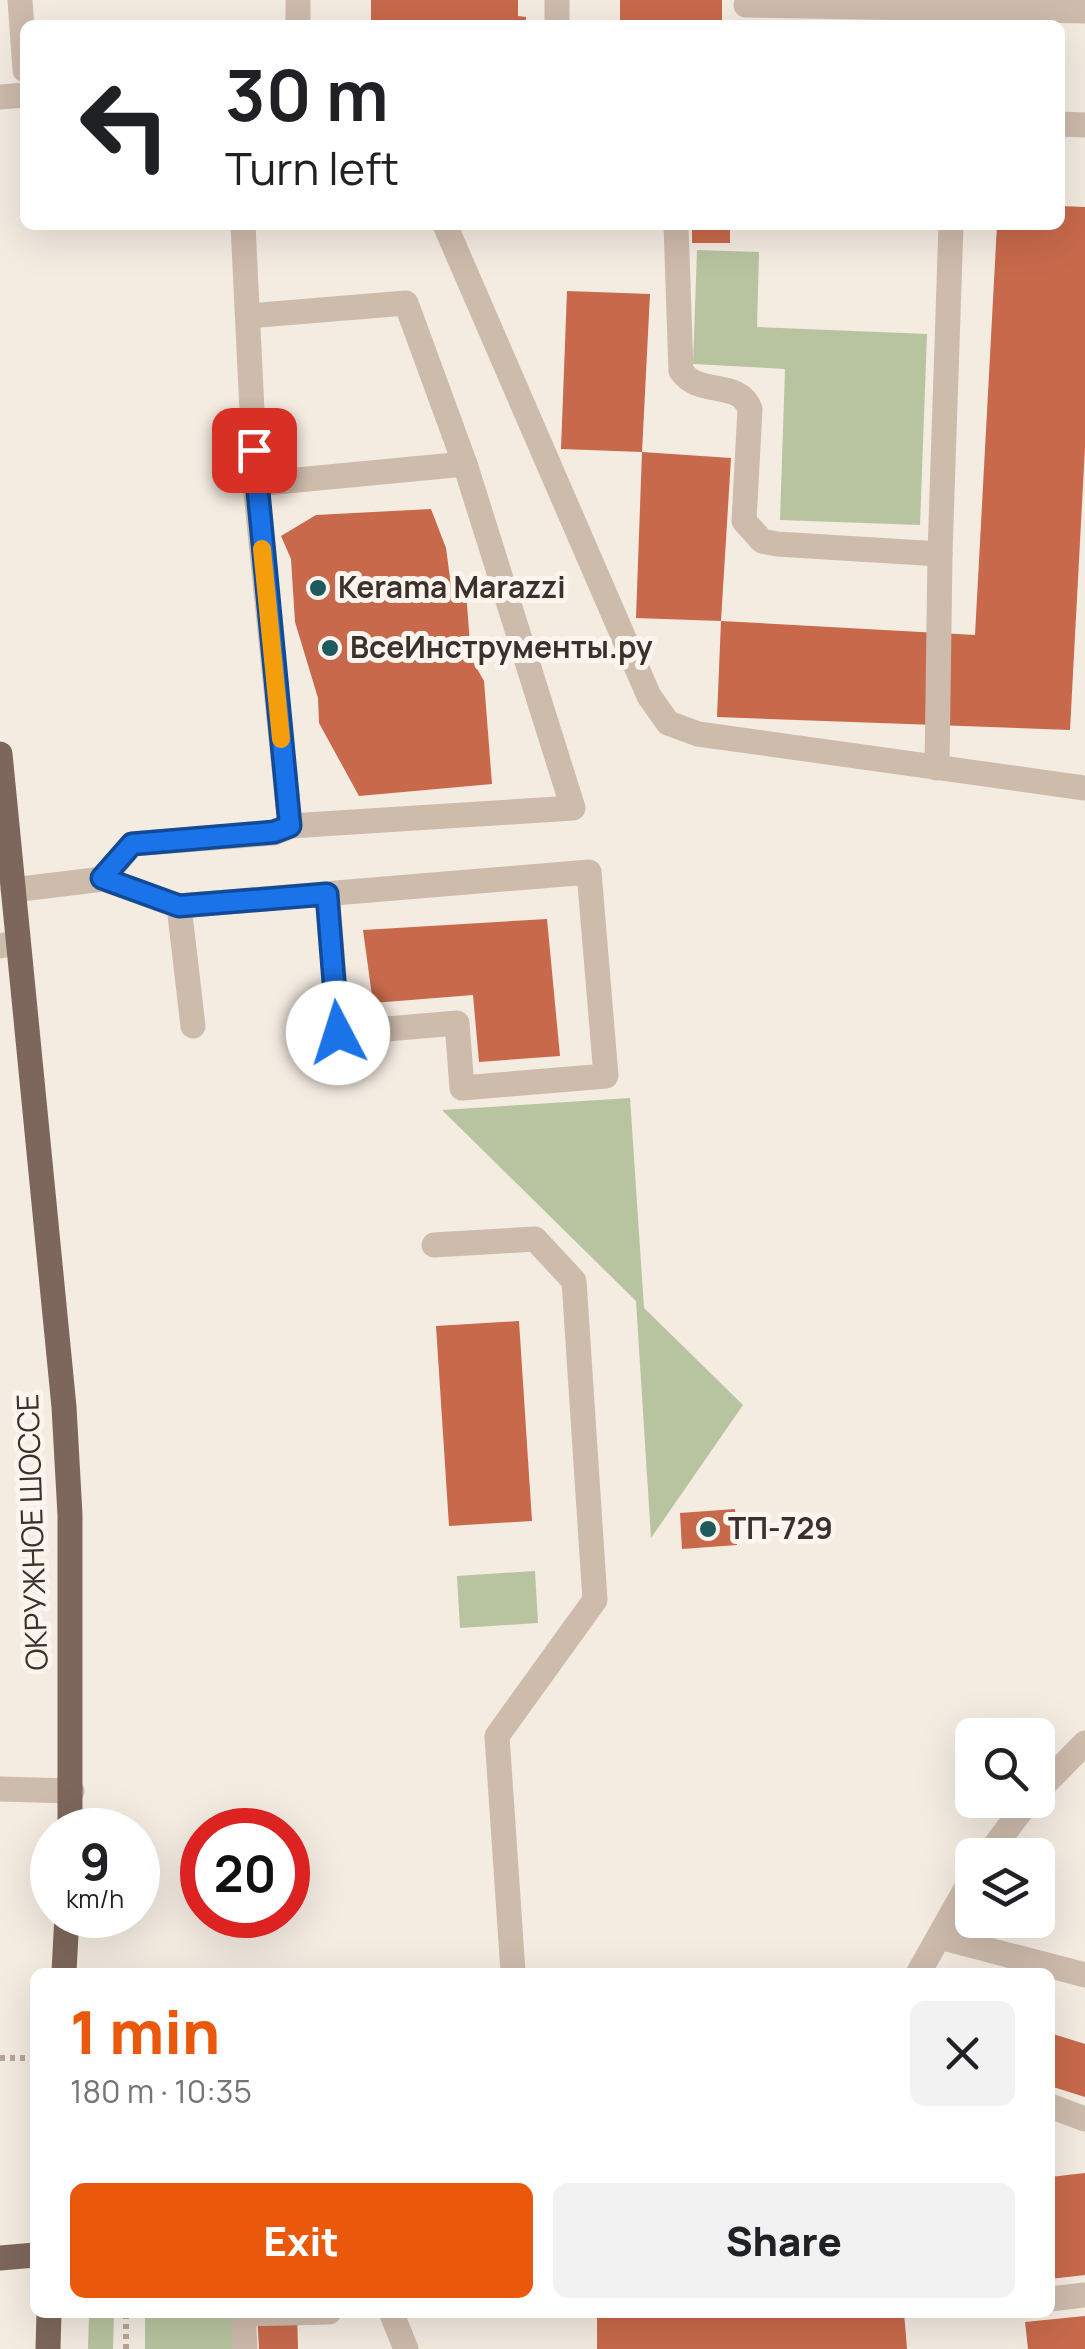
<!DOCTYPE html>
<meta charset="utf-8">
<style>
body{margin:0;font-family:Manrope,sans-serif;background:#f2f2f2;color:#202124;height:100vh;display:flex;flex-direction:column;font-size:38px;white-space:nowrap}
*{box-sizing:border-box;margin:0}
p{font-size:32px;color:#757577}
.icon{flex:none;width:55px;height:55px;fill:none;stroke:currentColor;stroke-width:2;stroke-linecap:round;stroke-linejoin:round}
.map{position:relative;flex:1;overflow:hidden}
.side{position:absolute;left:30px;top:1968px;width:1025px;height:350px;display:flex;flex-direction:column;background:#fff;border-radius:15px;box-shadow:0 10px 40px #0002}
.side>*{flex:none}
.hud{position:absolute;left:20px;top:20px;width:1045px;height:210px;border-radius:15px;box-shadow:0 10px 40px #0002;background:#fff;color:#202124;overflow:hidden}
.tools{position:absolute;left:955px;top:1718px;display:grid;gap:20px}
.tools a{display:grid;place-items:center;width:100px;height:100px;border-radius:15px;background:#fff;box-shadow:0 10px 40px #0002;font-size:50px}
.speed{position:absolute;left:30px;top:1808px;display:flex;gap:20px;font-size:50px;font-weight:700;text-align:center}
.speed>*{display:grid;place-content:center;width:130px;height:130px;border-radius:50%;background:#fff;box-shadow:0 10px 40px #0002;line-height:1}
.speed small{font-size:25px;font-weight:400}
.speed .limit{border:15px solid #d22;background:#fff;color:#111}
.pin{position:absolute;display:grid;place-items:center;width:85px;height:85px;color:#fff;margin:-42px;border-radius:20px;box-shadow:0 5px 15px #0006}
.me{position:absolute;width:110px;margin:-55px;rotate:355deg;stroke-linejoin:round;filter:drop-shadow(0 0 8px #0008)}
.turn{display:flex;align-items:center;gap:35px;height:210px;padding:0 40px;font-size:45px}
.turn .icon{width:130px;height:130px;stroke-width:2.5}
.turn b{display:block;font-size:70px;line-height:85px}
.round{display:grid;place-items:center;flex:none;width:105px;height:105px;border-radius:15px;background:#f2f2f2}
.summary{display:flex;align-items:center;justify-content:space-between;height:170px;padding:0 40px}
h1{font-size:60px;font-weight:800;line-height:75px;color:#ea580c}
.action{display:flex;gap:20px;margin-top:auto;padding:20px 40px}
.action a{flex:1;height:115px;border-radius:15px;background:#ea580c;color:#fff;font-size:40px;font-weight:800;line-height:115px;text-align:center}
.action a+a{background:#f2f2f2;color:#202124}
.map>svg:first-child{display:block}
.green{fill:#b8c4a0}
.building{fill:#c8694b}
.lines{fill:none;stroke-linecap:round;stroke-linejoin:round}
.path{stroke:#b9a596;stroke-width:6;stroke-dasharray:5 5;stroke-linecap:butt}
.minor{stroke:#cdbbac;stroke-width:25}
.major{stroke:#7d675c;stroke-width:25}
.route-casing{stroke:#114b97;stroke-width:25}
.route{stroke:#1a73e8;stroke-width:18}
.slow{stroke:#f59e0b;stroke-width:18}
.poi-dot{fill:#1f5a5e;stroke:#fbf5ee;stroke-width:4}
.labels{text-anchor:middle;stroke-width:10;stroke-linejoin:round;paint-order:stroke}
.poi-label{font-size:30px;font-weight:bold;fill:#3b302b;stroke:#fbf5ee;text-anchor:start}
.street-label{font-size:30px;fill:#3b302b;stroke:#fbf5ee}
</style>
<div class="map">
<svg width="1085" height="2349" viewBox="0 0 1085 2349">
<rect width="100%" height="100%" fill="#f4ebe1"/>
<g class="green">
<polygon points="697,250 759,252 757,327 927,334 920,525 780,520 785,369 693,364"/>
<polygon points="630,1098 644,1308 743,1405 651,1538 636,1301 442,1110"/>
<polygon points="535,1571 538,1623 460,1628 457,1576"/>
<polygon points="89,2313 114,2313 113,2349 88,2349"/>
<polygon points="145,2313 234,2313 235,2349 145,2349"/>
</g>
<g class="building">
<polygon points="371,0 518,0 518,16 526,17 526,25 371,25"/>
<rect x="620" y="0" width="102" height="25"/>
<polygon points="1060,206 1085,207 1085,447 1070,730 717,717 721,621 636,618 642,452 731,458 721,621 975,635 997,225 1060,225"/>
<rect x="692" y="225" width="38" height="18"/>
<polygon points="567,291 650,294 642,452 561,449"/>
<polygon points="431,509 446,548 452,593 466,591 471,658 484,681 492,784 359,796 319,723 318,698 295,622 291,559 281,536 316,515"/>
<polygon points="547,919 560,1056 479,1062 473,995 373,1003 363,930"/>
<polygon points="519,1321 532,1521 449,1526 436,1326"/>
<polygon points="735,1509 737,1545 682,1549 680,1513"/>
<polygon points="1050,2033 1085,2044 1085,2097 1050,2086"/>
<polygon points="1085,2173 1085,2275 1050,2279 1050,2177"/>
<polygon points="257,2312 297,2312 298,2349 259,2349"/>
<polygon points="597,2312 904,2312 907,2349 597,2349"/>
<polygon points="1085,2316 1085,2349 1028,2349 1025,2322"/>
</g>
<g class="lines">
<g class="path">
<polyline points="0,2058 35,2058"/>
<polyline points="126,2349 126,2312"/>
</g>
<g class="minor">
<polyline points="20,0 25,70"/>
<polyline points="298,0 298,25"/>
<polyline points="746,5 1085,11"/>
<polyline points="557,25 557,0"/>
<polyline points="0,97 25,95"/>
<polyline points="1060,124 1085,125"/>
<polyline points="445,225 649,696 668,723 698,734 1085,788"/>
<path d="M676 225 681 371C699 397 739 379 750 409L744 521 762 541 777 544 940 554 951 225"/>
<polyline points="248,316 406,303 465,464"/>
<polyline points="255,484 465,464 573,808 290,826"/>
<polyline points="937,768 940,554"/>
<polyline points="103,879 179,906 193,1026"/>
<polyline points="13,890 103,879 132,844 274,833 290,826 256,493 243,225"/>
<polyline points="179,906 589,872 606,1076 462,1088 457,1023 339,1033 327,894"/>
<polyline points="0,946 15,943"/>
<polyline points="434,1245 535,1239 574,1281 595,1600 497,1736 513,1972"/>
<polyline points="0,1789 72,1791"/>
<polyline points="1038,1791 1085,1743"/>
<polyline points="988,1855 1029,1800"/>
<polyline points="939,1937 1085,1975"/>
<polyline points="919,1972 972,1878"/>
<polyline points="1050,2106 1085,2119"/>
<polyline points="1050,2299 1085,2295"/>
<polyline points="243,2312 245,2349"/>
<polyline points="391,2312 406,2349"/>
<polyline points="243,2314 329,2312"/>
</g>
<g class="major">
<polyline points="0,754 64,1407 70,1515 70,1830"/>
<polyline points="64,1972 67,1915"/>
<polyline points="0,2258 35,2255"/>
<polyline points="48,2349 49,2312"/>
</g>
</g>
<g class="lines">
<defs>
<polyline id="route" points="254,450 290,826 274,832 132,844 102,878 179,906 327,894 338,1033"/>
</defs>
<use href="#route" class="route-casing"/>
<use href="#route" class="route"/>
<polyline class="slow" points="262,549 281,739"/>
</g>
<g class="poi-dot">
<circle cx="318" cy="588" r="10"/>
<circle cx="330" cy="648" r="10"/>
<circle cx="708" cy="1529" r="10"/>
</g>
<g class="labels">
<g class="poi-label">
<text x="338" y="598">Kerama Marazzi</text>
<text x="350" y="658">ВсеИнструменты.ру</text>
<text x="728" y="1539">ТП-729</text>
</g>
<g class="street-label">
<text transform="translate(33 1532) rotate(-92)" y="10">ОКРУЖНОЕ ШОССЕ</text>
</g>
</g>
</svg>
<div class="tools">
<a><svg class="icon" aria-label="search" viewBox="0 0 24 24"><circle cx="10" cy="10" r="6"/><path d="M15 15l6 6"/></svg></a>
<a><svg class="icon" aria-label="layers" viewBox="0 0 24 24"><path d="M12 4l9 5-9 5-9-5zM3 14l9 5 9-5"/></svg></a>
</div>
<div class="speed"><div>9<small>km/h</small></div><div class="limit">20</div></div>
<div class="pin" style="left:254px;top:450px;background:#d93025"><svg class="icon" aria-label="arrive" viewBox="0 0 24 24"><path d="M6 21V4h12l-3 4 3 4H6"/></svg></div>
<svg class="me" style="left:338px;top:1033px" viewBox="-20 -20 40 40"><circle r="19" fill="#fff"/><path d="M0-13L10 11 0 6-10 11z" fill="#1a73e8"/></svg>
<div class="hud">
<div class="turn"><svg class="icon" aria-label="left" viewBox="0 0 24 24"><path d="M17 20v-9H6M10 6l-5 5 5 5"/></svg><div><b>30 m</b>Turn left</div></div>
</div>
<section class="side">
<div class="summary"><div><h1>1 min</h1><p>180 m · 10:35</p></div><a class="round"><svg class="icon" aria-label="close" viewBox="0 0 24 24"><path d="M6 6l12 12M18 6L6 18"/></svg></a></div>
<div class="action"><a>Exit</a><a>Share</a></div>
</section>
</div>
